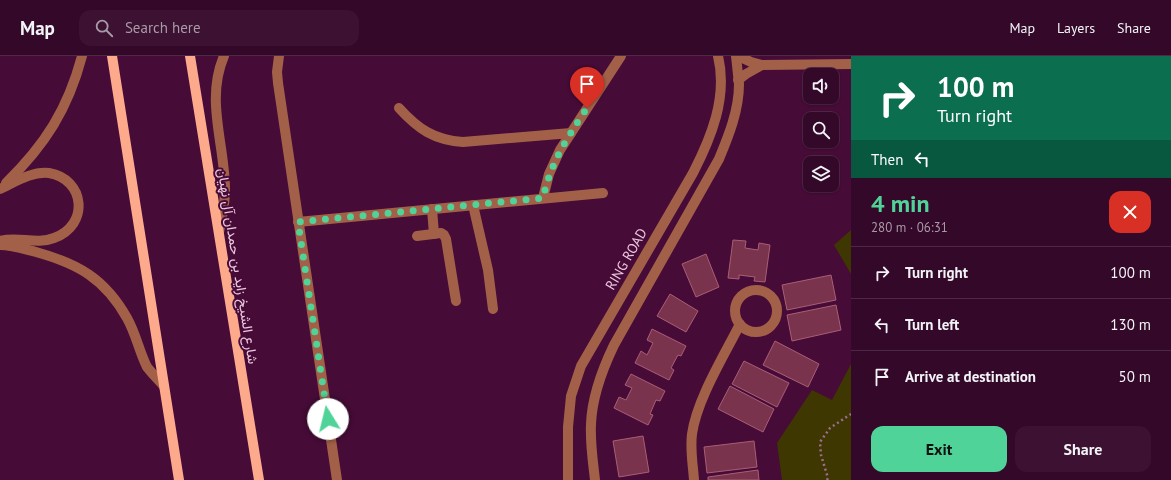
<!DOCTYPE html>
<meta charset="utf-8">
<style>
body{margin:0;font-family:"PT Sans",Vazirmatn,sans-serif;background:#3c1131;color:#f1f3f6;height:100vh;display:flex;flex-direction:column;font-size:15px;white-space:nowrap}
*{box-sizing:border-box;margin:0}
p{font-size:13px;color:#a99aa8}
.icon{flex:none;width:22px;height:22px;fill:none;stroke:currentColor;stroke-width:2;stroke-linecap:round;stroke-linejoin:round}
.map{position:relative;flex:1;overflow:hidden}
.sheet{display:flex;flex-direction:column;background:#340829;width:320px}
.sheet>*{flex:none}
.guide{background:#0b6e4f;color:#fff;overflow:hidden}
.tools{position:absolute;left:803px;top:12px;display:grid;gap:8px}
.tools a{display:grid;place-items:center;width:36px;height:36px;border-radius:8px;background:#340829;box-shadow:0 1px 3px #0004,0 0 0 1px #4e2946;font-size:20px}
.pin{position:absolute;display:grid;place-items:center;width:34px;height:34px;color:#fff;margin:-41px -17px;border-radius:50% 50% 50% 0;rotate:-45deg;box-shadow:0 0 4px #0007}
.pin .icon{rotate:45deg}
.me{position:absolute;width:44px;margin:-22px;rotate:351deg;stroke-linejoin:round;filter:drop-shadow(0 0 3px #0008)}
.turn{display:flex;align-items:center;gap:14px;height:84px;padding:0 20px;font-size:18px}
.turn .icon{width:52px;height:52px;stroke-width:2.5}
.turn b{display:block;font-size:28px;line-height:34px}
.then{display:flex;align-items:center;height:38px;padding:0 20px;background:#0003;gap:8px;font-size:15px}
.round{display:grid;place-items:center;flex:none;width:42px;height:42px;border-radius:12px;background:#3c1131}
.overview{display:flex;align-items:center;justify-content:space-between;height:68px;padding:0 20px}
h1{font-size:24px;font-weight:600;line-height:30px;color:#50d398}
.cta{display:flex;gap:8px;margin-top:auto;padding:8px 20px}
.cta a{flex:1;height:46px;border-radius:12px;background:#50d398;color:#111;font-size:16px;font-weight:600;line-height:46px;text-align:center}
.cta a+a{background:#3c1131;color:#f1f3f6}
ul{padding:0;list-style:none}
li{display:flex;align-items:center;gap:12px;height:52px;padding:0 20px;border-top:1px solid #4e2946}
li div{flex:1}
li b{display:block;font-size:15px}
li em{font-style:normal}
header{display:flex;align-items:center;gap:24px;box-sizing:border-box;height:56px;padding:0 20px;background:#340829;border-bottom:1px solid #4e2946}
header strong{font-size:19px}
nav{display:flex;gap:22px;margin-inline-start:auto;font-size:14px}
.search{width:280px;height:36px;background:#3c1131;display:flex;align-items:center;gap:10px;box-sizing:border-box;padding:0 14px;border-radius:12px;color:#a99aa8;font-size:15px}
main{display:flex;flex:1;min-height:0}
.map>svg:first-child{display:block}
.green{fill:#3f3702}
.building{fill:#79334c;stroke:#aa5e76}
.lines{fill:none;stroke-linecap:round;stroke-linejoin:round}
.path{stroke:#9d6e8f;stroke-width:2.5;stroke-dasharray:2 3;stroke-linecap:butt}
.minor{stroke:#a36048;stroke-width:10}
.major{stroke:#fda98c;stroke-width:10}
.route{stroke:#50d398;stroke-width:7;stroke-dasharray:0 12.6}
.labels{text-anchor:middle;stroke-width:4;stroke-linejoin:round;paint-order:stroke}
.street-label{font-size:14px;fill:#ecc7de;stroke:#460b37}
</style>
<header>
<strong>Map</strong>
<div class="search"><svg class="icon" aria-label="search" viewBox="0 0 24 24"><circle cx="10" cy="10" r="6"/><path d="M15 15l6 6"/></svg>Search here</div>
<nav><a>Map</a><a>Layers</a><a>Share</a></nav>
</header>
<main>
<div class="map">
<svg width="851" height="424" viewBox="0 0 851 424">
<rect width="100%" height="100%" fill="#460b37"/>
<g class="green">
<polygon points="851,174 851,218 834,189"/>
<polygon points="851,308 851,424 782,424 777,387 812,334 832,344"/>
</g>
<g class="building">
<polygon points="733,184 746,185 745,192 758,194 759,187 770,189 765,226 754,225 755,221 739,219 739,223 728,222"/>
<polygon points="706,198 719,231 696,241 682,208"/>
<polygon points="831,219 836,244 787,254 782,229"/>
<polygon points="670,238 698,255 686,276 657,260"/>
<polygon points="836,249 841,274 792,285 787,259"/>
<polygon points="652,273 686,290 681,300 678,299 671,312 674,314 669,324 635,307 641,295 647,299 653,287 647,284"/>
<polygon points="775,285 819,308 808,331 763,309"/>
<polygon points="744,305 789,327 777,351 732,328"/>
<polygon points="631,318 665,335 660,345 656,344 650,358 653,359 648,369 614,352 619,341 626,344 632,332 625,329"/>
<polygon points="730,330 774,353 763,376 718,353"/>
<polygon points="643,380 649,416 619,421 613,385"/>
<polygon points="754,385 757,411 707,417 704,391"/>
<polygon points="758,414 759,424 708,424 708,421"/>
</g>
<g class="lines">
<polyline class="path" points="827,424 828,422 821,399 820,386 830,372 851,358"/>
<g class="minor">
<polyline points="279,0 277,16 278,27 337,424"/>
<polyline points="738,0 751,6 762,9 851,8"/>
<polyline points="738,24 746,18 762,9"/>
<path d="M399 52C418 73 434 84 463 86L571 77"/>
<path d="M6 127C45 89 68 53 82 0"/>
<path d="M0 133C15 126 32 115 49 117 85 123 90 169 54 182 36 189 18 180 0 185"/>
<polyline points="543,142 549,118 560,94 621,0"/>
<polyline points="473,149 488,214 493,253"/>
<polyline points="432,153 434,178"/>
<polyline points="298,166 603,137"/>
<path d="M219 176C222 162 225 148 225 134 225 88 205 44 224 0"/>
<polyline points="417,180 441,177 444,179 446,183 456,245"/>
<path d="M0 189C12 189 24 193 36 196 79 208 105 223 127 262 136 278 139 295 147 311L152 317 164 330"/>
<circle cx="756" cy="255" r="21"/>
<path d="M568 424V371L571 340 581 310 693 117C711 82 728 41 718 0"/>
<path d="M595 424C593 406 590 387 591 368 592 340 602 314 614 289L719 103C729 79 739 54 739 28 738 19 737 9 736 0"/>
<path d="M694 424C693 409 690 394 692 378 697 343 724 300 740 268"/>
</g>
<g class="major">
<polyline points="112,0 179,424"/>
<polyline points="190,0 259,424"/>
</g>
</g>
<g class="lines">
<path class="route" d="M328 363 298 166 543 142C551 106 567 82 587 52"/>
</g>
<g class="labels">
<g class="street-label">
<text transform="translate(626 203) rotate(-60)" y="5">RING ROAD</text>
<text transform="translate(238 210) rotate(81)" y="5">شارع الشيخ زايد بن حمدان آل نهيان</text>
</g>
</g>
</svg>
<div class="tools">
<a><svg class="icon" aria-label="sound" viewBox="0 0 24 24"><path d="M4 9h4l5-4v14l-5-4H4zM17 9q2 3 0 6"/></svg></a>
<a><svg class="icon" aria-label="search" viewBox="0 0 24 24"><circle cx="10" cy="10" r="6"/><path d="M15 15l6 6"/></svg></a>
<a><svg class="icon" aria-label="layers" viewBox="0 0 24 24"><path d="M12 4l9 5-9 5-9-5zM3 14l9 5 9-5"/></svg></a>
</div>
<div class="pin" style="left:587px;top:52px;background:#d93025"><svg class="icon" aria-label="arrive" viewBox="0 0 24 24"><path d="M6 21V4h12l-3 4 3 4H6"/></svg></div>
<svg class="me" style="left:328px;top:363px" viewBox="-20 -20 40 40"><circle r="19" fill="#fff"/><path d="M0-13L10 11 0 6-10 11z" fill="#50d398"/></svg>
</div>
<section class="sheet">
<div class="guide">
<div class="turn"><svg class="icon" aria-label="right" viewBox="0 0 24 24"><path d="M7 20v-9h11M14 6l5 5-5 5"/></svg><div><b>100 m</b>Turn right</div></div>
<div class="then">Then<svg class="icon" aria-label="left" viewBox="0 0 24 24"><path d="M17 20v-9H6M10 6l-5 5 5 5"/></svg></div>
</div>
<div class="overview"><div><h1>4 min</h1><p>280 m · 06:31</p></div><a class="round" style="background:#d93025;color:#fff"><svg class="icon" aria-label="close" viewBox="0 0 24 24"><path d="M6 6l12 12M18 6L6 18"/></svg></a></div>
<ul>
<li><svg class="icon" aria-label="right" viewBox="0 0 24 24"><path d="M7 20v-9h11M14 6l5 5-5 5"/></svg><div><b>Turn right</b></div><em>100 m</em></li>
<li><svg class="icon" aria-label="left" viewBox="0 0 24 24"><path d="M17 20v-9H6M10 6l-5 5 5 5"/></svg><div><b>Turn left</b></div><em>130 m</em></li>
<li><svg class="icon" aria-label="arrive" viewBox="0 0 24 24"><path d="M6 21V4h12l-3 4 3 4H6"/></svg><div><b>Arrive at destination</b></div><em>50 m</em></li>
</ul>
<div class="cta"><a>Exit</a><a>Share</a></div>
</section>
</main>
